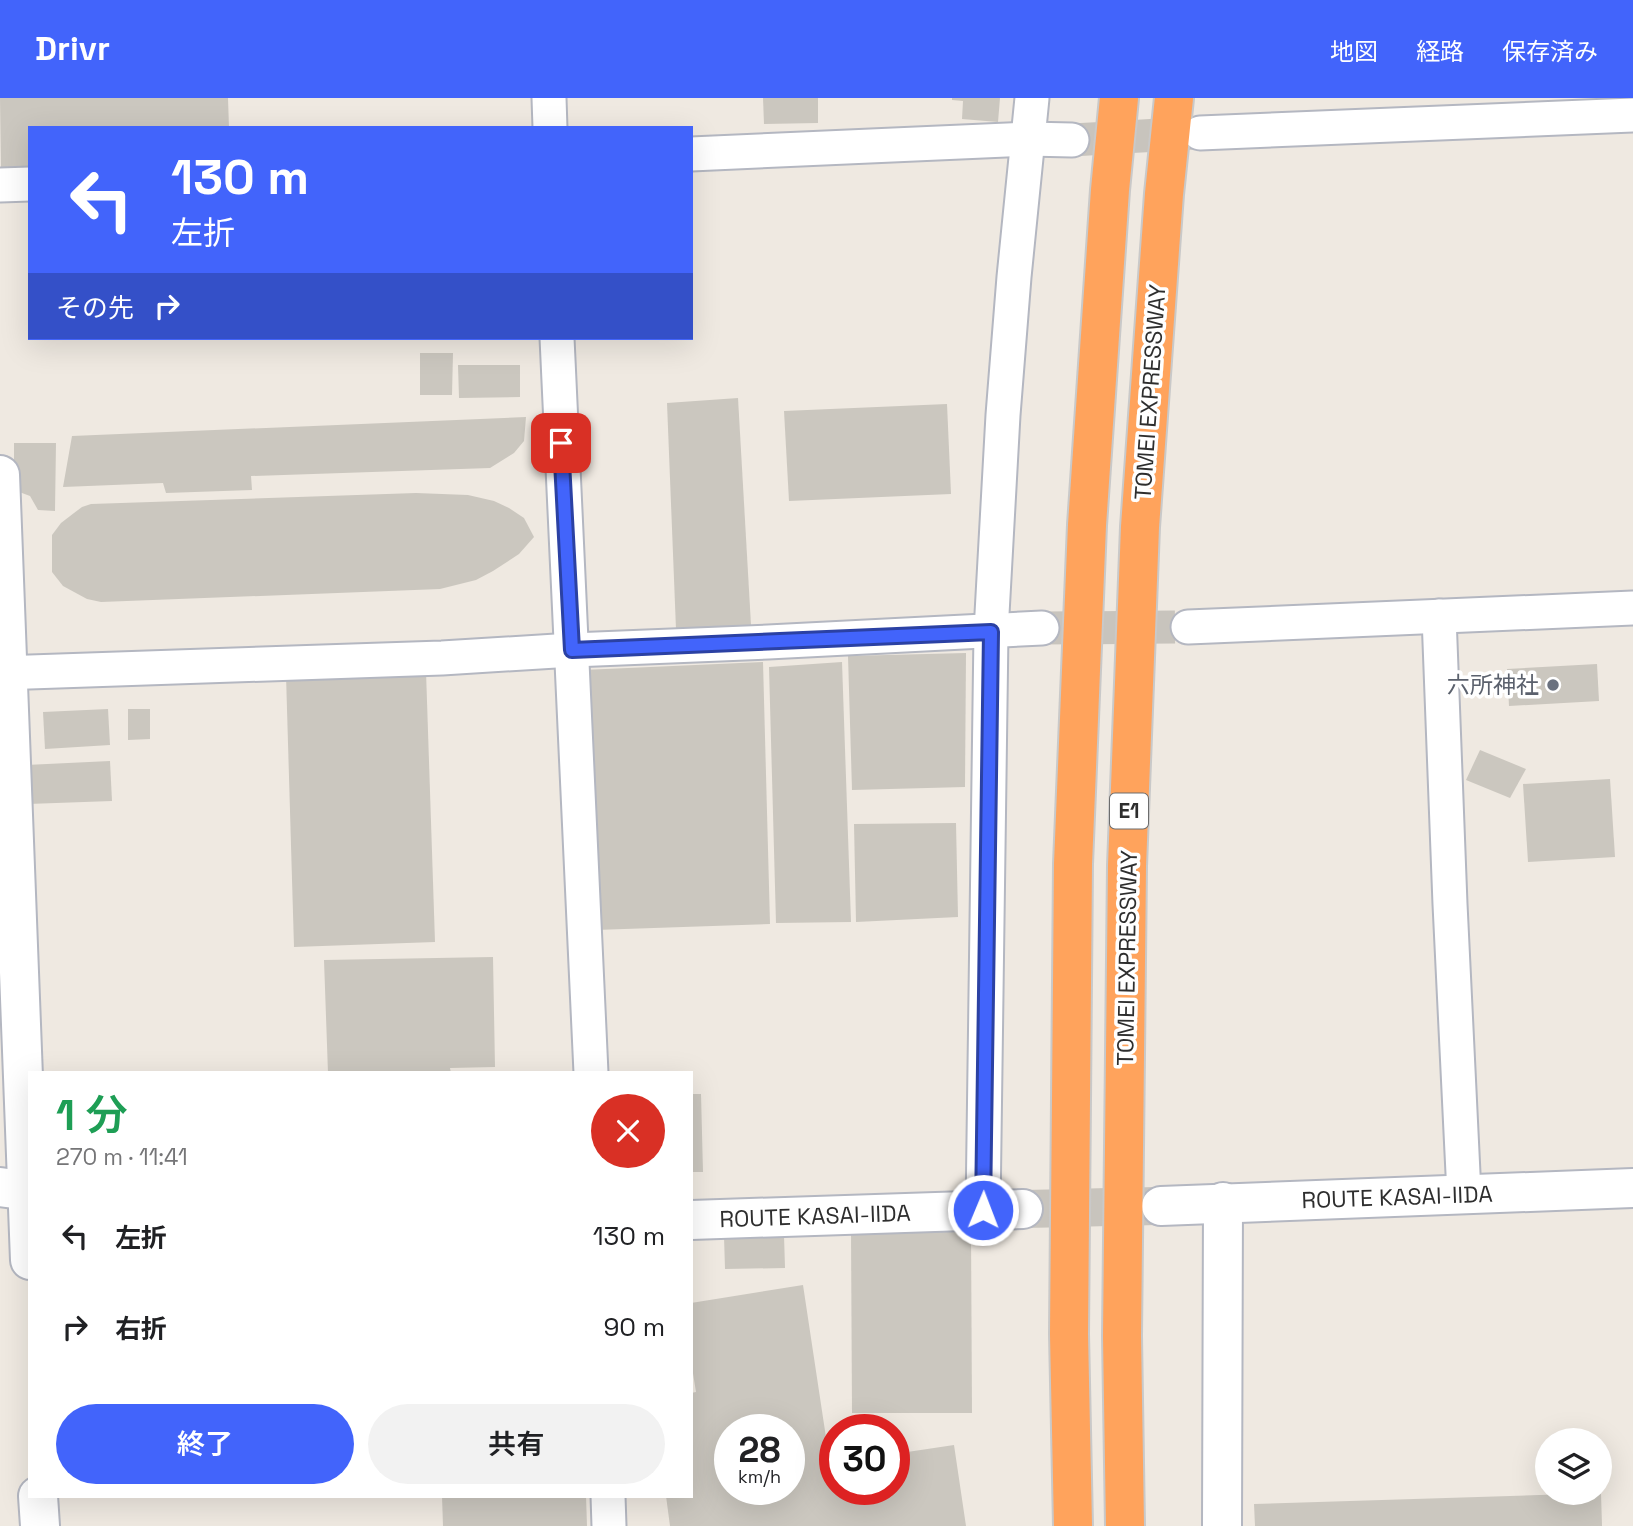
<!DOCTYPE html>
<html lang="ja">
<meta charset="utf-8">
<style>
body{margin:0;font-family:"Space Grotesk","Noto Sans JP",sans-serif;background:#f2f2f2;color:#202124;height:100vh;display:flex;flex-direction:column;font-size:26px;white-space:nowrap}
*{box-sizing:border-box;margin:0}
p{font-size:23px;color:#757577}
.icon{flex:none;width:38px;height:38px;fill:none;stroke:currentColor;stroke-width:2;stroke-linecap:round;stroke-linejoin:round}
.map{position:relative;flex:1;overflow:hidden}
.panel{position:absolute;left:28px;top:973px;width:665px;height:427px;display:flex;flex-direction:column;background:#fff;border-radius:0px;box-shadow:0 7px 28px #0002}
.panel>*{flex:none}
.guide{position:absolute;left:28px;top:28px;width:665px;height:214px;border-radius:0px;box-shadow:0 7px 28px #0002;background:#4264fb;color:#fff;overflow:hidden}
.fabs{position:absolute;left:1535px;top:1330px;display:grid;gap:14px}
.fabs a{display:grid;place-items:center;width:77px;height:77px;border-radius:50%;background:#fff;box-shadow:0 7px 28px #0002;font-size:35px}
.speed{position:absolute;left:714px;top:1316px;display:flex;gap:14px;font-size:35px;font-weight:700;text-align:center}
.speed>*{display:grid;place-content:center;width:91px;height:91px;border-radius:50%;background:#fff;box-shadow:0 7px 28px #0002;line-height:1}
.speed small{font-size:18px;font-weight:400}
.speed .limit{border:10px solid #d22;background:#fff;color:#111}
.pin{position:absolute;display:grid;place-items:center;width:60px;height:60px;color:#fff;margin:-30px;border-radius:14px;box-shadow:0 4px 10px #0006}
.me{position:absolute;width:77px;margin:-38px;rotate:1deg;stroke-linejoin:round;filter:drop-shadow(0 0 5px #0008)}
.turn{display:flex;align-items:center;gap:24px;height:147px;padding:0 28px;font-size:32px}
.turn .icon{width:91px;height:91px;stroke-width:2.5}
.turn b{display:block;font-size:49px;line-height:60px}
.then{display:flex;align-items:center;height:66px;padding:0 28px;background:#0003;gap:14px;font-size:26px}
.round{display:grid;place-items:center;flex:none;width:74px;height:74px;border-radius:37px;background:#f2f2f2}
.summary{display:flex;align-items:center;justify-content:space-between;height:119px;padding:0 28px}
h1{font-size:42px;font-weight:600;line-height:52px;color:#1e9e55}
.action{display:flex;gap:14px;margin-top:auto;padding:14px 28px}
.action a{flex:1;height:80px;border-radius:42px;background:#4264fb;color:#fff;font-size:28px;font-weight:600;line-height:80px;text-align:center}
.action a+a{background:#f2f2f2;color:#202124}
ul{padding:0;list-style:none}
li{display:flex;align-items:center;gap:21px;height:91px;padding:0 28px}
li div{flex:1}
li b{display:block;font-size:26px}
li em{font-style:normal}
header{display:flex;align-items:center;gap:42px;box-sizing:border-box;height:98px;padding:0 35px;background:#4264fb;color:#fff}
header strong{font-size:33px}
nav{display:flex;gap:38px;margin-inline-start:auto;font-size:24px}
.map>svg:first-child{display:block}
.building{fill:#cbc7bf;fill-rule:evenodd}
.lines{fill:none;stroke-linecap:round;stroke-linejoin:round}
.minor-tunnel{stroke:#c8c4bd;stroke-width:33;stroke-dasharray:33 17;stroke-linecap:butt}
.secondary-tunnel{stroke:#c8c4bd;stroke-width:38;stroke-dasharray:38 19;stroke-linecap:butt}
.minor-casing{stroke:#b4b7c1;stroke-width:37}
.tertiary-casing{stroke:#b4b7c1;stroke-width:42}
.secondary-casing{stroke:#b4b7c1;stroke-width:42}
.motorway-casing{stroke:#c9c9c9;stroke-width:42}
.minor{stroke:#fff;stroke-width:33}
.tertiary{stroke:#fff;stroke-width:38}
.secondary{stroke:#fff;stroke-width:38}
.motorway{stroke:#ffa35c;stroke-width:38}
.route-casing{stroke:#2b41a3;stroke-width:18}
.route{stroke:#4264fb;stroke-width:12}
.worship-dot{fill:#6b7280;stroke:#fff;stroke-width:2.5}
.labels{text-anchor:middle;stroke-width:7;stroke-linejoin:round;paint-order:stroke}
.shield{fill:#fff;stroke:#6d6d6d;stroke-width:2}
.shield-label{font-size:21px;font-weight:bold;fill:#2e2e2e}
.street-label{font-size:23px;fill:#2e2e2e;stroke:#fff}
.worship-label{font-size:23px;fill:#5b616d;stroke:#fff;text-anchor:end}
</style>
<header>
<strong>Drivr</strong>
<nav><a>地図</a><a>経路</a><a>保存済み</a></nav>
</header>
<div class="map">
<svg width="1633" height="1428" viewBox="0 0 1633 1428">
<rect width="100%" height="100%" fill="#efe9e1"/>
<g class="building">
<polygon points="0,0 228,0 229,30 30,30 30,72 1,73"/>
<polygon points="763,0 818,0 818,25 764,26"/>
<polygon points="952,0 1000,0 998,24 962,21 963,3 952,2"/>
<polygon points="420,255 453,255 452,297 420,297"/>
<polygon points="458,267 520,267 520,299 459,300"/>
<polygon points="738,300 751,527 676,531 667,305"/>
<polygon points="947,306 951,396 789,403 784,313"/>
<polygon points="526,319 524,343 514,355 490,370 251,378 252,392 166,395 163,385 63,389 72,338"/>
<polygon points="14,345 56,345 55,413 38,412 30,398 14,392"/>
<polygon points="416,395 468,397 494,403 509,410 524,420 534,439 519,456 493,473 476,482 440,491 101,504 87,501 63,488 52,474 52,437 61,425 74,415 82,409 91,406"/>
<polygon points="966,555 965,689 852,692 848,558"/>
<polygon points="763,564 770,826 595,832 583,572"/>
<polygon points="842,564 851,824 776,825 769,569"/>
<polygon points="1597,566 1599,603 1509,608 1507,571"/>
<polygon points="426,573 435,844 294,849 286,577"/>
<polygon points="108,611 110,647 45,651 43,614"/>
<polygon points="128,611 150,611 150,641 128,642"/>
<polygon points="1480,652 1526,671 1510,700 1466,682"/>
<polygon points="110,663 112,703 28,706 26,667"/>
<polygon points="1610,681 1615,759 1528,764 1523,686"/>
<polygon points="956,725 958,819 856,824 854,726"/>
<polygon points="493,859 495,969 450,970 451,975 328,975 324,862"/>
<polygon points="691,996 701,996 703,1074 691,1074"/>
<polygon points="971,1131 972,1315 852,1315 851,1132"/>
<polygon points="784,1138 785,1170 725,1171 724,1139"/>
<path d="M803 1187 830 1366 835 1365V1391H894V1356L954 1347 966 1428H670L666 1398H691V1295L696 1294 691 1263V1205ZM730 1332H789V1391H730Z"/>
<polygon points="1601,1395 1602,1428 1255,1428 1254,1406"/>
<polygon points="442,1398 586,1398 587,1428 443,1428"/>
</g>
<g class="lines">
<g class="minor-tunnel">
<polyline points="1072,42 1194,35"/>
<polyline points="1042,530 1188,529"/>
</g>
<polyline class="secondary-tunnel" points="1023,1111 1156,1108"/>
<defs>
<g id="minor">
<polyline points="549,0 550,30"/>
<polyline points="1200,35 1633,17"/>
<polyline points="691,56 1028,41 1072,42"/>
<polyline points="0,87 30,86"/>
<polyline points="557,240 591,975"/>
<polyline points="1439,518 1450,806 1464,1096"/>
<polyline points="1188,529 1633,510"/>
<polyline points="0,575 442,560 572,552 768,544 1042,530"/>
<polyline points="983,1113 991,534 1003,317 1014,179 1032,0"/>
<polyline points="608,1398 609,1428"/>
</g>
<g id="tertiary">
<polyline points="0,377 30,1162"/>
<polyline points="38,1398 40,1428"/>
<polyline points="1222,1428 1223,1104"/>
</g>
<g id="secondary">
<polyline points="0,1089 30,1093"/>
<polyline points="1161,1108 1633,1090"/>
<polyline points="691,1122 1023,1111"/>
</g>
<g id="motorway">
<polyline points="1073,1428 1069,1236 1073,766 1087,427 1110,92 1119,0"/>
<polyline points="1125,1428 1122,1238 1127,768 1140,429 1164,96 1174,0"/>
</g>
</defs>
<use href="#minor" class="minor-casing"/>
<use href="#tertiary" class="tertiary-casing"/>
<use href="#secondary" class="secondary-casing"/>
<use href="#motorway" class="motorway-casing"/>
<use href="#minor" class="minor"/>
<use href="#tertiary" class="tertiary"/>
<use href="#secondary" class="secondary"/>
<use href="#motorway" class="motorway"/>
</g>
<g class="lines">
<defs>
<polyline id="route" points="561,345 572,552 991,534 983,1112"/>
</defs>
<use href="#route" class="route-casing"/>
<use href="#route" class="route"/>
</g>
<circle class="worship-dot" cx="1553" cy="587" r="7"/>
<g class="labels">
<rect class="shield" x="1110" y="695.5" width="38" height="35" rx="5"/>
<g class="shield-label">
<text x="1129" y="720">E1</text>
</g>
<g class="street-label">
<text transform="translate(1150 294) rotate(-86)" y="8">TOMEI EXPRESSWAY</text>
<text transform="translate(1127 860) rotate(-89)" y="8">TOMEI EXPRESSWAY</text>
<text transform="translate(1397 1099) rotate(-2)" y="8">ROUTE KASAI-IIDA</text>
<text transform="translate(815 1118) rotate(-2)" y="8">ROUTE KASAI-IIDA</text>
</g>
<g class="worship-label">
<text x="1539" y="595">六所神社</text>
</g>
</g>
</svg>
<div class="fabs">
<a><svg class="icon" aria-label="layers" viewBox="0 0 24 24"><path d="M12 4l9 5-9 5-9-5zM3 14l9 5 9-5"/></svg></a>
</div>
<div class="speed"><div>28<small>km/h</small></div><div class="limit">30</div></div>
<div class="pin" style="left:561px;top:345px;background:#d93025"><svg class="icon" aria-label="arrive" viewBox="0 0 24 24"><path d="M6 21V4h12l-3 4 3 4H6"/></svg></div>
<svg class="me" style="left:983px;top:1112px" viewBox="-20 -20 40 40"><circle r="17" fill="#4264fb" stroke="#fff" stroke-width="3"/><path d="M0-11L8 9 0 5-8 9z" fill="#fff"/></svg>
<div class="guide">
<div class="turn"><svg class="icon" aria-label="left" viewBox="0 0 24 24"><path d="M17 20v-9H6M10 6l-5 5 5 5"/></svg><div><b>130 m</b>左折</div></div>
<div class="then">その先<svg class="icon" aria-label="right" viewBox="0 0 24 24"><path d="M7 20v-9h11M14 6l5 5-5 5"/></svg></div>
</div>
<section class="panel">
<div class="summary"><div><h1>1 分</h1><p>270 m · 11:41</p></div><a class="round" style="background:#d93025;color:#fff"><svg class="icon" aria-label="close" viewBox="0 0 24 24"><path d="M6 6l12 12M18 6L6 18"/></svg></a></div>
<ul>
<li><svg class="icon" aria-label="left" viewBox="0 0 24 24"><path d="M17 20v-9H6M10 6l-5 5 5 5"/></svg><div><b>左折</b></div><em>130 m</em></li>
<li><svg class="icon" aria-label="right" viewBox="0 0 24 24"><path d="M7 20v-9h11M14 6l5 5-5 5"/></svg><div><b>右折</b></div><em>90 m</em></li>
</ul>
<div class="action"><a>終了</a><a>共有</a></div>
</section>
</div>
